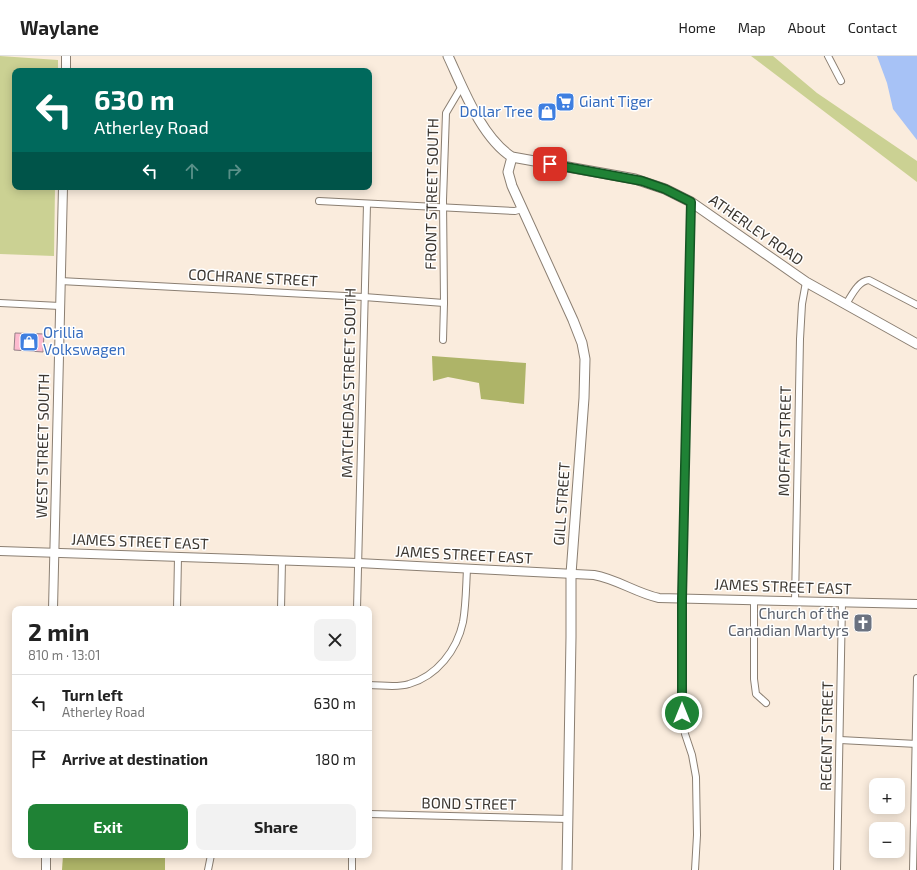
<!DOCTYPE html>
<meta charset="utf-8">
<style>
body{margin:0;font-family:"Exo 2",sans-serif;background:#f2f2f2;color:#222;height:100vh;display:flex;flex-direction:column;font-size:15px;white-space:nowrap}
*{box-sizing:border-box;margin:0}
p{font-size:13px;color:#767676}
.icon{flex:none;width:22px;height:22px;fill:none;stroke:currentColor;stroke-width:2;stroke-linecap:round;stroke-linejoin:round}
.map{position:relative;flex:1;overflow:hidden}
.details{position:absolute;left:12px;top:550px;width:360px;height:252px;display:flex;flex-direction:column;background:#fff;border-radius:8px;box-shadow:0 2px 10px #0003}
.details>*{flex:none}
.guide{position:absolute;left:12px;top:12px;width:360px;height:122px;border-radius:8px;box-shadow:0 2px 10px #0003;background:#00695c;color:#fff;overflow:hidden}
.tools{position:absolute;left:869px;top:722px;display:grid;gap:8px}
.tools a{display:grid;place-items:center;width:36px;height:36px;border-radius:8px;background:#fff;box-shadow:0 2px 10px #0003;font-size:20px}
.pin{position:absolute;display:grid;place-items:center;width:34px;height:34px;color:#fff;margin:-17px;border-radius:8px;box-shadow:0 2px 6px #0006}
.me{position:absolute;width:44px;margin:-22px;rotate:0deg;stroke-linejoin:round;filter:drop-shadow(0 0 3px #0008)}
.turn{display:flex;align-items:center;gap:14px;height:84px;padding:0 16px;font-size:18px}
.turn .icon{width:52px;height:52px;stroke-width:2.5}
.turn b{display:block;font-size:28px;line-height:34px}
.lanes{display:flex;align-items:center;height:38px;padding:0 16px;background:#0003;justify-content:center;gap:20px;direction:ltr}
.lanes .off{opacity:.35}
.round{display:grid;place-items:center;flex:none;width:42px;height:42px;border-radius:8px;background:#f2f2f2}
.overview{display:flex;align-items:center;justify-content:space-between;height:68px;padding:0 16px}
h1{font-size:24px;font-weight:700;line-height:30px}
.primary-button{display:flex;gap:8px;margin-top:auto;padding:8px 16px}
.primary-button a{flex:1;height:46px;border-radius:8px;background:#1f8235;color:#fff;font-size:16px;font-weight:700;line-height:46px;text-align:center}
.primary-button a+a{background:#f2f2f2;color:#222}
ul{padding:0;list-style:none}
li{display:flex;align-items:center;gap:12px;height:56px;padding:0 16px;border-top:1px solid #e0e0e0}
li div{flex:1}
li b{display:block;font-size:15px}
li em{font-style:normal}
header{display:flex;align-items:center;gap:24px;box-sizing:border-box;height:56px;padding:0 20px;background:#fff;border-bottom:1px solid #e0e0e0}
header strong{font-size:19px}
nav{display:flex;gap:22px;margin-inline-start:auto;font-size:14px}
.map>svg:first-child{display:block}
.green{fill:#cbd193}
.forest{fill:#aeb468}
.water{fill:#a7c2f6}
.building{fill:#fdbbcf;stroke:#948086}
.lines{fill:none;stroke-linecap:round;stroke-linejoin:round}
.minor-casing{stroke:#8b7f72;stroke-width:8}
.tertiary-casing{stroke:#8b7f72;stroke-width:10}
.secondary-casing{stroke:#8b7f72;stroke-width:11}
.minor{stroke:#fff;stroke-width:6}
.tertiary{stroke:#fff;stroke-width:8}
.secondary{stroke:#fff;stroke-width:9}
.route-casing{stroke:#145422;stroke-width:10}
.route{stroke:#1f8235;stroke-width:7}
.labels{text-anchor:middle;stroke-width:3;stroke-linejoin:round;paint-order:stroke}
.shop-label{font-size:15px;fill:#366cbe;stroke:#fff;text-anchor:start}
.street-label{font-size:15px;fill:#3c3731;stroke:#fff}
.worship-label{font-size:15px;fill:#5b616d;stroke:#fff;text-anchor:end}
</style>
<header>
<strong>Waylane</strong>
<nav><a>Home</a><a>Map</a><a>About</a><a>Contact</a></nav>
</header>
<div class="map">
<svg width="917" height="814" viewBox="0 0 917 814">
<rect width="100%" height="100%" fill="#faecdd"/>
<g class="green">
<polygon points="0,0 58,4 58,15 15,15 15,131 55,131 54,200 0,198"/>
<polygon points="751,0 773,0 817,37 917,105 917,126"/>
</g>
<g class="forest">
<polygon points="432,300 526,307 524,348 481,343 479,327 448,321 433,325"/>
<polygon points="63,799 165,799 165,814 62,814"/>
</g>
<polygon class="water" points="877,0 917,0 917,84 893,53 887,27"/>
<g class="building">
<polygon points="15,277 44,278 43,296 14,294"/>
<rect x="858" y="563" width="10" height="8"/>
</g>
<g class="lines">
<defs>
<g id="minor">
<polyline points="828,0 841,25"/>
<polyline points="319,145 515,155 522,153"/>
<polyline points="691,146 682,543 682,657 685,678 692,699 696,721 697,779 695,814"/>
<polyline points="60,225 364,241 444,247"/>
<polyline points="0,247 60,250"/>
<path d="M846 248C852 239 858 225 869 224L917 249"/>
<polyline points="443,284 444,247 443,144 446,57 462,30"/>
<polyline points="754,545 754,623 756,638 766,647"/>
<polyline points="795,546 800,283 802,248 806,226"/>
<polyline points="177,553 178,501"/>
<polyline points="281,553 282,505"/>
<polyline points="357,553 367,148"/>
<path d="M369 629C382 629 397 632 409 628 437 620 457 594 463 566 466 549 466 531 467 513"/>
<polyline points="840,684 917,688"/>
<polyline points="369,758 568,763"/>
<polyline points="208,814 211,799"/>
<polyline points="352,814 352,799"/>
<polyline points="837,814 842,547"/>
<polyline points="913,814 917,622"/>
</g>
<g id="tertiary">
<polyline points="66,15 66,0"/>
<path d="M0 495 358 507 594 519C617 523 636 537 659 542L917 548"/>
<polyline points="53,553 63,131"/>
<polyline points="46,814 46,799"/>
</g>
<g id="secondary">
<path d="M448 0C463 32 481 81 512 101L635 123 665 133 691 146 806 226 917 288"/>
<polyline points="512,101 508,116 512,130 573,264 582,287 585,303 584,342 571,518 571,581 567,814"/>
</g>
</defs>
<use href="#minor" class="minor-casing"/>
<use href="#tertiary" class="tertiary-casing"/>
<use href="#secondary" class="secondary-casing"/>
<use href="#minor" class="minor"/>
<use href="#tertiary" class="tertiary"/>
<use href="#secondary" class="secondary"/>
</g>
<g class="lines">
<defs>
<polyline id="route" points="550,108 642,125 665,133 691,146 682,543 682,657"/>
</defs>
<use href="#route" class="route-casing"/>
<use href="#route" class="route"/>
</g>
<defs>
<symbol id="supermarket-square" viewBox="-11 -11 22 22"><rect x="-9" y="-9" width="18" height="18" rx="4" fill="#3f7fe0" stroke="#fff"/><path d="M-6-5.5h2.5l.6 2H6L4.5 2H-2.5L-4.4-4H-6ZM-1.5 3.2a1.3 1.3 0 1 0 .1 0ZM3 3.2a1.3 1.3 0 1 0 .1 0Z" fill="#fff"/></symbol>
<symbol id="shop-square" viewBox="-11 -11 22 22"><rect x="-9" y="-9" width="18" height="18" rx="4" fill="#3f7fe0" stroke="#fff"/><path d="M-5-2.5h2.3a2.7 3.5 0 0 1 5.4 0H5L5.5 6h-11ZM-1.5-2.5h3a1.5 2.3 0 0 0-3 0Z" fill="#fff"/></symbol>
<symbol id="church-square" viewBox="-11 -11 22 22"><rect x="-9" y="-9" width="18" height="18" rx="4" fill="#6b7280" stroke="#fff"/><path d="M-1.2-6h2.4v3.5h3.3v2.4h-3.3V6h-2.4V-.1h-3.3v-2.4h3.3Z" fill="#fff"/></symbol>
</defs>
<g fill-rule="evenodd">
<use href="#supermarket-square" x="554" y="35" width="22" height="22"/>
<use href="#shop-square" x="536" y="45" width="22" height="22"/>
<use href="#shop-square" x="18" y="275" width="22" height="22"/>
<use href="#church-square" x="852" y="556" width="22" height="22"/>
</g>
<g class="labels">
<g class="shop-label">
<text x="579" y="51">Giant Tiger</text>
<text x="533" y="61" text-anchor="end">Dollar Tree</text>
<text x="43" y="282">Orillia<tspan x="43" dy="17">Volkswagen</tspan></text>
</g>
<g class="street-label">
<text transform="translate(432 138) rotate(-89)" y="5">FRONT STREET SOUTH</text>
<text transform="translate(756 174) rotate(35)" y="5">ATHERLEY ROAD</text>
<text transform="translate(253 222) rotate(3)" y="5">COCHRANE STREET</text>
<text transform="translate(349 327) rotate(-89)" y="5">MATCHEDAS STREET SOUTH</text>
<text transform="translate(785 385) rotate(-89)" y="5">MOFFAT STREET</text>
<text transform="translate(43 390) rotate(-89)" y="5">WEST STREET SOUTH</text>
<text transform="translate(562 448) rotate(-86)" y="5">GILL STREET</text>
<text transform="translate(140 486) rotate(2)" y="5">JAMES STREET EAST</text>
<text transform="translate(464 499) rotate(3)" y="5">JAMES STREET EAST</text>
<text transform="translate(783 531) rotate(2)" y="5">JAMES STREET EAST</text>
<text transform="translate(827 680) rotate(-89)" y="5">REGENT STREET</text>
<text transform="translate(469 748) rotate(1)" y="5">BOND STREET</text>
</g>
<g class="worship-label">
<text x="849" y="563">Church of the<tspan x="849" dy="17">Canadian Martyrs</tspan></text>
</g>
</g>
</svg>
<div class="tools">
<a>+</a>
<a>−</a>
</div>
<div class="pin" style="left:550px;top:108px;background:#d93025"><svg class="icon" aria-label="arrive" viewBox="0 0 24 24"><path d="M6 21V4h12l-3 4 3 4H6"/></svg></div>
<svg class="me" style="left:682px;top:657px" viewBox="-20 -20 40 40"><circle r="17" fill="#1f8235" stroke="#fff" stroke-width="3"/><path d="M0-11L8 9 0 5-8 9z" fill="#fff"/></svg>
<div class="guide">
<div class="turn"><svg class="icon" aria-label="left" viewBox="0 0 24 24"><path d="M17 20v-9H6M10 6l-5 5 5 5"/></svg><div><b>630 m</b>Atherley Road</div></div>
<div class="lanes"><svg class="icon" aria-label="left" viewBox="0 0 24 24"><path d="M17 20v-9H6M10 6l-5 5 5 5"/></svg><svg class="icon off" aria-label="ahead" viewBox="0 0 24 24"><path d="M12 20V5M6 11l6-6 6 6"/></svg><svg class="icon off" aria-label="right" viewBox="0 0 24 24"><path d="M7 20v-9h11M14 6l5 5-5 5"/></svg></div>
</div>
<section class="details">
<div class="overview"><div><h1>2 min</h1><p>810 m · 13:01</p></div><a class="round"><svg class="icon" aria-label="close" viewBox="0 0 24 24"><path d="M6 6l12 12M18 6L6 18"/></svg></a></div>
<ul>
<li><svg class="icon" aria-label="left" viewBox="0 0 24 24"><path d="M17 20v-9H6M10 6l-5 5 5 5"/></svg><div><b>Turn left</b><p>Atherley Road</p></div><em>630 m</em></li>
<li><svg class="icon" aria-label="arrive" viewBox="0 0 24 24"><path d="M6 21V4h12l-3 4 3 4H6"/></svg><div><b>Arrive at destination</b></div><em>180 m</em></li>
</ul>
<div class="primary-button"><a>Exit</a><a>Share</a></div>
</section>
</div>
